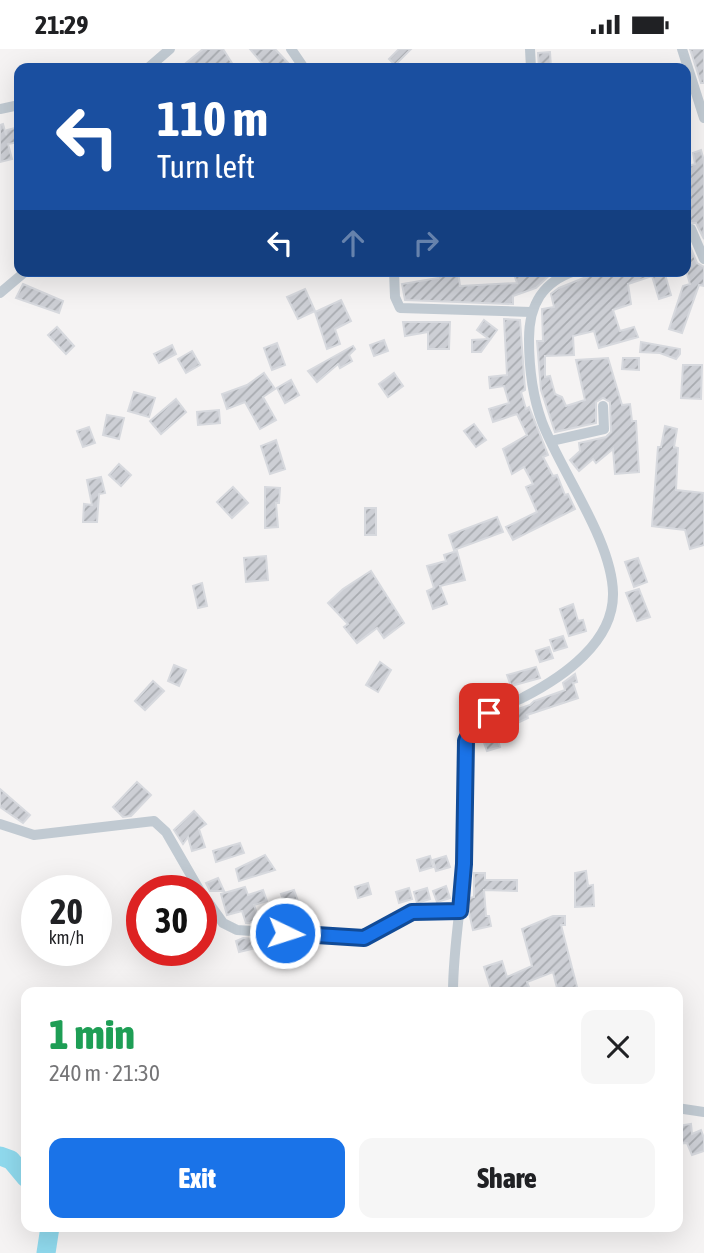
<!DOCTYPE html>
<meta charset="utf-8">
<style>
body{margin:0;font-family:"Asap Condensed",sans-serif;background:#f6f6f6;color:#202124;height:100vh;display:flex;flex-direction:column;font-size:26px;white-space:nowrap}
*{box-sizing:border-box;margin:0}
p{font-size:23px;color:#757577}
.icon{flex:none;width:38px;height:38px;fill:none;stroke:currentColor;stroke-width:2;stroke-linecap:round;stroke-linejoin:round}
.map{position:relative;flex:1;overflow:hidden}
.panel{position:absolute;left:21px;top:938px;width:662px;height:245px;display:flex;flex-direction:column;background:#fff;border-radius:14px;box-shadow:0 7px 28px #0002}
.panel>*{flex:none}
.guide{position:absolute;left:14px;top:14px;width:677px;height:214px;border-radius:14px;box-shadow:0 7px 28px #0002;background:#1a4fa0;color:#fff;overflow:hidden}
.speed{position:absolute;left:21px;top:826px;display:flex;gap:14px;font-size:35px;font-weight:700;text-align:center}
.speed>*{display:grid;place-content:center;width:91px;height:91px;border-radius:50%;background:#fff;box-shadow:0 7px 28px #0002;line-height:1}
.speed small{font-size:18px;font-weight:400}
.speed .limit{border:10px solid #d22;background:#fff;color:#111}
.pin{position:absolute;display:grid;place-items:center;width:60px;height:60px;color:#fff;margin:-30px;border-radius:14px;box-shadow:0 4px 10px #0006}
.me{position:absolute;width:77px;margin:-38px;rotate:94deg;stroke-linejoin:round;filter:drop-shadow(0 0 5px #0008)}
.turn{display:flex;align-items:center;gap:24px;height:147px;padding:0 28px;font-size:32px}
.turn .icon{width:91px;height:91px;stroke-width:2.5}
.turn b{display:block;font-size:49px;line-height:60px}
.lanes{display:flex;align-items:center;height:66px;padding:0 28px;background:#0003;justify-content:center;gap:35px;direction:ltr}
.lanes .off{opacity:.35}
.round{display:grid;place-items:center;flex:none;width:74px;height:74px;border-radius:14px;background:#f6f6f6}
.head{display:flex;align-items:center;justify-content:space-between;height:119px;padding:0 28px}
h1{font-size:42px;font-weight:800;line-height:52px;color:#1e9e55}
.cta{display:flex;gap:14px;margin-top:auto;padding:14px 28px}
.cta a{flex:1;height:80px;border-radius:14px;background:#1a73e8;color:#fff;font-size:28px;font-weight:800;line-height:80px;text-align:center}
.cta a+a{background:#f6f6f6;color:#202124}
.status{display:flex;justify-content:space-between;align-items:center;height:49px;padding:0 35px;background:#fff;direction:ltr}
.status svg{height:19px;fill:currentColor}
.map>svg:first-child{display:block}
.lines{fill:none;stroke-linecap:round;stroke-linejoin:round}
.river{stroke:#90daee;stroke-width:19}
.building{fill:url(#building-hatch);stroke:#d7d9de;stroke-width:2}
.minor{stroke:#c1cad2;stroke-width:10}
.route-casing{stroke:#114b97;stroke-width:18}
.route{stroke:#1a73e8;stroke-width:12}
</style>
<div class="status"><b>21:29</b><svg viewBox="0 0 49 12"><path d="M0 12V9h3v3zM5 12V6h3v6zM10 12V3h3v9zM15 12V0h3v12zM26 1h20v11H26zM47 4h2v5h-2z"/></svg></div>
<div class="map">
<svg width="704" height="1204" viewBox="0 0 704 1204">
<defs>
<pattern id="building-hatch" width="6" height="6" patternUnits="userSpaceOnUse" patternTransform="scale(1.75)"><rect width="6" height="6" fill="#cdcfd5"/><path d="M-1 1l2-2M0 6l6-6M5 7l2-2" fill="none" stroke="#a8abb0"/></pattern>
</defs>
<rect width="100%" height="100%" fill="#f5f3f3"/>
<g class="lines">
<g class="river">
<polyline points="0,1107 11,1111 26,1129"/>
<polyline points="46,1204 50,1178"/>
</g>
</g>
<g class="building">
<polygon points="203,0 223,0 235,19 180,19"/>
<polygon points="250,0 275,0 293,19 266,19"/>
<polygon points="399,0 411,0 395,16 389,10"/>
<polygon points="690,0 704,0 704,34 701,34"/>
<polygon points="550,3 551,19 539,19 538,4"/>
<polygon points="3,75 6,86 7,81 19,78 19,93 8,95 12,110 0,113 0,76"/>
<polygon points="701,101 704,112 704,190 696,174 686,174 686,118 695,115 693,104"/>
<polygon points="686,188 697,214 704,218 704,237 699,236 682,284 669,280 683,237 690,235 686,221"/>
<polygon points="436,222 458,222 460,237 517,234 513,222 552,224 536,239 513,247 513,255 405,251 402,235 438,229"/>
<polygon points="601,222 664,222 671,246 659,250 652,227 628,235 631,255 613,261 620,282 634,278 638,288 599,299 594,282 573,287 574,306 545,307 545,328 550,327 555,345 562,348 566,357 585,351 576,311 608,309 622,356 630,355 632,372 636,372 639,423 615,425 613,400 596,414 593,410 579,422 570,411 580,402 579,394 606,388 611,383 610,353 603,349 596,353 596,374 555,383 541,341 537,292 543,292 542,260 554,258 551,245 559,239"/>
<polygon points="23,235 63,252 59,264 16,249"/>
<polygon points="305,240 315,262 298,270 287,248"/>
<polygon points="341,251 351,272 335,280 340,295 327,300 315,263"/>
<polygon points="504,270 520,271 525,341 521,343 526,360 529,358 548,406 543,408 553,427 557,426 565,446 568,445 575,460 513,491 506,478 537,463 526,438 533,435 524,418 512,425 503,400 527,386 517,365 493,373 489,360 509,354 504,337 490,339 489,328 507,326"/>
<polygon points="484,271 497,281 481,303 472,303 472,291 489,290 477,281"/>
<polygon points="403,273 450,273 449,300 428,300 428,283 405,287"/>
<polygon points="57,278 74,297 66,305 48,286"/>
<polygon points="384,291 388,302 374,307 370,296"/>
<polygon points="641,293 680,300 680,305 676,310 660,304 640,303"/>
<polygon points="277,294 285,316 272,321 264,299"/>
<polygon points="172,296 176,305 159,314 154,305"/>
<polygon points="353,297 355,300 349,306 352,312 340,319 338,315 317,333 308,322"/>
<polygon points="192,302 200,316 186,324 178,310"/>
<polygon points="623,309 639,309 639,321 622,320"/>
<polygon points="683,316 702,316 701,350 681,349"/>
<polygon points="264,324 275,340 263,348 276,371 260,380 245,353 227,360 222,345 247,336"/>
<polygon points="394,324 403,337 388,348 379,335"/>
<polygon points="291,331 299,346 285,354 277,339"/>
<polygon points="134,343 155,349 149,368 128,362"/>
<polygon points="176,350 186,363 161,385 150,372"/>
<polygon points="219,361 220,374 198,376 197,363"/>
<polygon points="107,366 124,369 119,390 103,386"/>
<polygon points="474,375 486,391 476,398 464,382"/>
<polygon points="665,377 677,380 674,398 678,399 676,441 704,444 704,496 690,500 685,481 652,477 658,398 661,398"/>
<polygon points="89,378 95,394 83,398 77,382"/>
<polygon points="276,391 285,420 270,425 261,397"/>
<polygon points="119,415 131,426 121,437 109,426"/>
<polygon points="101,428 105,444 99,445 97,473 83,473 84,455 92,456 87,431"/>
<polygon points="233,438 248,454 232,469 217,453"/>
<polygon points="265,438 280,439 279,454 276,454 278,478 265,479"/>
<rect x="365" y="459" width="11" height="27"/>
<polygon points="497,468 503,483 454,501 449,486"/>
<polygon points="457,502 465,531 440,537 447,555 433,560 427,542 434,539 427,517 446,512 444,506"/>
<polygon points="266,507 268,531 246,533 244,509"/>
<polygon points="638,509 647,533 634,538 625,513"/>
<polygon points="371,522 404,574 384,589 377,579 357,594 344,578 348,575 328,554 343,540"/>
<polygon points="202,534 207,557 198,559 193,537"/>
<polygon points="639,540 650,568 637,572 626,544"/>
<polygon points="573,555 578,572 583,571 586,582 569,587 560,560"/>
<polygon points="563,587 567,598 554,602 550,591"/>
<polygon points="549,598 553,609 540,613 536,602"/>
<polygon points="380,613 391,621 378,643 366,636"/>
<polygon points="174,616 186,621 179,637 168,632"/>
<polygon points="536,618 540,629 511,637 507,626"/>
<polygon points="575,625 577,633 573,634 578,649 527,666 528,669 500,682 497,671 513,666 512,662 530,656 534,652 565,641 563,634"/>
<polygon points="153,632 164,642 145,661 135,652"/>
<polygon points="497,687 500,698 487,702 483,691"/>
<polygon points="137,733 151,746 131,767 123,768 113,758"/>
<polygon points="0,740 30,766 23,774 0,758"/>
<polygon points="194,762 206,775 199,780 205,798 192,802 188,788 183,795 174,781"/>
<polygon points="240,794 244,804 216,813 213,802"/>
<polygon points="265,806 275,821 239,832 236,820"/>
<polygon points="430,807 433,818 420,822 417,811"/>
<polygon points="446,807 450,818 436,822 433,811"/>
<polygon points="586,822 588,837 593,836 594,857 575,858 575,824"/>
<polygon points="474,824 485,824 485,831 517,831 517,842 484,841 486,867 489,867 491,877 473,881 468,859 469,849 474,848"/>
<polygon points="218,829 224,842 210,842 206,834"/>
<polygon points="368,834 371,845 358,849 355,838"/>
<polygon points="446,837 450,849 437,853 433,842"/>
<polygon points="245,838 248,846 263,841 267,852 254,856 259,870 249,874 246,874 242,862 227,866 221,845"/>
<polygon points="409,839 412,850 399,854 396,843"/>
<polygon points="427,839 430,850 417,854 414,843"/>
<polygon points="294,841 298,852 293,853 299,871 286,875 282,864 287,862 281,845"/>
<polygon points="201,857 215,876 209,881 201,874"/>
<polygon points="553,867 565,867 565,876 561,876 577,938 558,943 553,923 527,933 531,943 492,943 484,918 502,912 507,928 532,917 522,880"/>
<polygon points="243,889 266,891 268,896 239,903 236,892"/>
<polygon points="691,1075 692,1085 701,1081 704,1089 704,1102 692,1106 687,1094 677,1095 677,1077"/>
</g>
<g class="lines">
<g class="minor">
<polyline points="291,0 304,19"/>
<polyline points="530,0 531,19"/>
<polyline points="682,0 704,69"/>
<polyline points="148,19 170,0"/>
<polyline points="0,60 19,56"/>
<polyline points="691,180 704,210"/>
<polyline points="394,222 395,248 400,259 531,263"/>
<polyline points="0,244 26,222"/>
<polyline points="551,392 604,380 603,357"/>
<polyline points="0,775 34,786 154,772 166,783 200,842"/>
<polyline points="201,843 223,874 237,881 364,889 412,863 460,862"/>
<path d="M453 943C453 901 461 858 464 816 465 788 464 759 464 731 464 715 461 693 469 679 479 662 508 657 524 648 563 628 614 593 613 544 612 491 561 423 542 373 532 346 529 319 529 290 529 256 542 233 575 222"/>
<polyline points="677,1059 704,1063"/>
</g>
</g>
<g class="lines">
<defs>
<polyline id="route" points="285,884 364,889 412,863 460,862 464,815 466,692 475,672 489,664"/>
</defs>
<use href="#route" class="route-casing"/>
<use href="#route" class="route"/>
</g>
</svg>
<div class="speed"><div>20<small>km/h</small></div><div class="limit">30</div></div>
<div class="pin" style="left:489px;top:664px;background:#d93025"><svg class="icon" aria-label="arrive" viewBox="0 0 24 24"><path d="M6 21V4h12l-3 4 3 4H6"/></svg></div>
<svg class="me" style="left:285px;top:884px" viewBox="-20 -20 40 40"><circle r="17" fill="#1a73e8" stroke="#fff" stroke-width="3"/><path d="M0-11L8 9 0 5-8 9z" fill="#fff"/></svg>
<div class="guide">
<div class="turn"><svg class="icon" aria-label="left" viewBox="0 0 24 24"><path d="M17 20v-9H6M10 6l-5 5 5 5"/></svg><div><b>110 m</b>Turn left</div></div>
<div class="lanes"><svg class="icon" aria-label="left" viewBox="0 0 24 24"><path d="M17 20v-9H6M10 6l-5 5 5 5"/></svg><svg class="icon off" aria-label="ahead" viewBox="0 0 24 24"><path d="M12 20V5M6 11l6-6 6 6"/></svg><svg class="icon off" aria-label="right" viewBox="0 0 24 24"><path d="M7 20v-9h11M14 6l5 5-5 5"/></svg></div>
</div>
<section class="panel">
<div class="head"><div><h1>1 min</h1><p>240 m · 21:30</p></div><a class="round"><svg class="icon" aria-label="close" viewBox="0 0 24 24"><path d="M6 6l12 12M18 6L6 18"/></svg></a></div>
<div class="cta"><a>Exit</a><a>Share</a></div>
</section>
</div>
